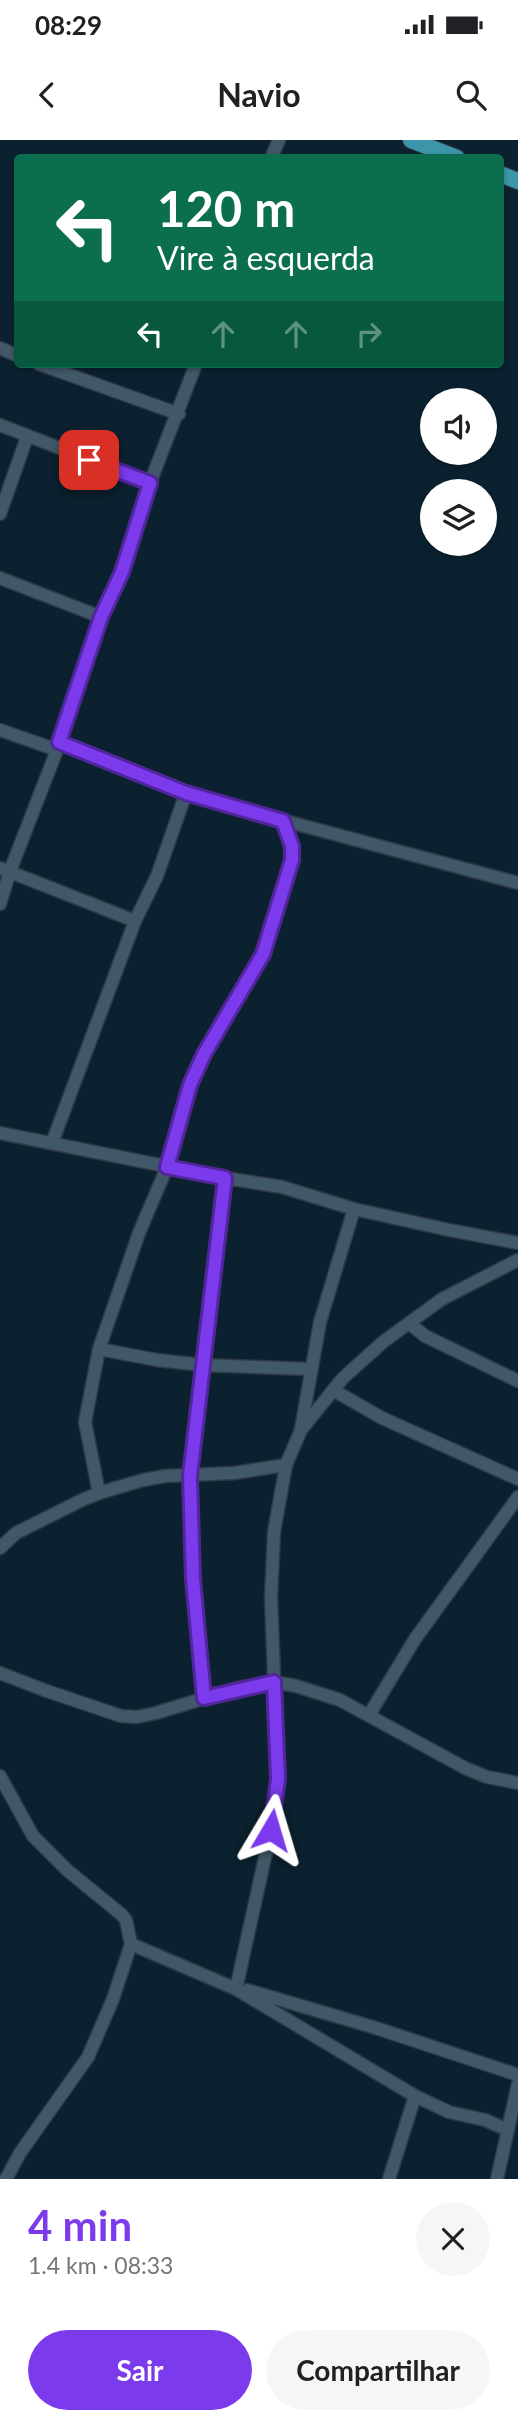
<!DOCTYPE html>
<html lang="pt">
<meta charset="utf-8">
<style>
body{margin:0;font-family:Lato,sans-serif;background:#f6f6f6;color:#202124;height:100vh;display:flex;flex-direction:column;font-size:26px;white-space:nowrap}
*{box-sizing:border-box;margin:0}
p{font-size:23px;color:#757577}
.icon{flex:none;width:38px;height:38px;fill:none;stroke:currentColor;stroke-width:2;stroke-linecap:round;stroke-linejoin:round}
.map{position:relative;height:2039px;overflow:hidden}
.drawer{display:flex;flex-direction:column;background:#fff;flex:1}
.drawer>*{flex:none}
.top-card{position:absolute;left:14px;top:14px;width:490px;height:214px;border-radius:7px;box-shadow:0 2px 5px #0004;background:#0b6e4f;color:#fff;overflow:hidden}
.buttons{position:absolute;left:420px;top:248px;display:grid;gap:14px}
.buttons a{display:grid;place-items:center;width:77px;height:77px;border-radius:50%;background:#fff;box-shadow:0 2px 5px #0004;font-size:35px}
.pin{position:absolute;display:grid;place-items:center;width:60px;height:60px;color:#fff;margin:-30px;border-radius:14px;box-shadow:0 4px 10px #0006}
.me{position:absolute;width:77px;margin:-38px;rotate:7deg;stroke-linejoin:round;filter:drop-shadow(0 0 5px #0008)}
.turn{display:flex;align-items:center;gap:24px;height:147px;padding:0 28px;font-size:32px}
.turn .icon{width:91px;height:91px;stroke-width:2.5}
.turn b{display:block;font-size:49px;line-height:60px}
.lanes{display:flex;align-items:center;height:66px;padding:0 28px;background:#0003;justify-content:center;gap:35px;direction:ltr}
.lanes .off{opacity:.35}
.round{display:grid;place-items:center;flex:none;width:74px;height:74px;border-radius:37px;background:#f6f6f6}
.overview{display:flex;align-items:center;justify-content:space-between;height:119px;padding:0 28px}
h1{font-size:42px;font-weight:700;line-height:52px;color:#7c3aed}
.button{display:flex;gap:14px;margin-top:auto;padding:14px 28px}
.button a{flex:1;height:80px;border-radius:42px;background:#7c3aed;color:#fff;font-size:28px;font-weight:700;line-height:80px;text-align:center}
.button a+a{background:#f6f6f6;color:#202124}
.status{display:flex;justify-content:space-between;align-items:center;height:49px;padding:0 35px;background:#fff;direction:ltr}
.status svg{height:19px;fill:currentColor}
header{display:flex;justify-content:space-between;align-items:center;height:91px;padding:0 28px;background:#fff;font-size:32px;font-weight:700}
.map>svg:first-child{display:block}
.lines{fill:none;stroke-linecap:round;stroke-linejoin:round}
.minor-casing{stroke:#2e3945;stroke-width:15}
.major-casing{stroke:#2e3945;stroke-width:18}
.minor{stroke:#415868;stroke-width:12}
.major{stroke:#3c95a8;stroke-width:16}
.route-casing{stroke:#51269a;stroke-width:18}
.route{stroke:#7c3aed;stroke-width:12}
</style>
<div class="status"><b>08:29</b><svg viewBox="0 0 49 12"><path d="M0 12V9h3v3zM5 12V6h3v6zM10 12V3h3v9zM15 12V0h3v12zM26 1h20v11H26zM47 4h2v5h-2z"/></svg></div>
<header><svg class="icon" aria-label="back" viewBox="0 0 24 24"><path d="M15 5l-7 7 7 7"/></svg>Navio<svg class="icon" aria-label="search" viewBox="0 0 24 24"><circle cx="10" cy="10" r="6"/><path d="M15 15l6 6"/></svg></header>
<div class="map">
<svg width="518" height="2039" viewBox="0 0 518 2039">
<rect width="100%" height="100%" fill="#0b212f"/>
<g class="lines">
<defs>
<g id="minor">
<polyline points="271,18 279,0"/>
<polyline points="0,208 18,216"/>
<polyline points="39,224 179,274"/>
<polyline points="0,285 150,343"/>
<polyline points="0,374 27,297"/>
<polyline points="0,438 101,477"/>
<polyline points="0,590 57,610"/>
<polyline points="59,602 186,653 229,666 518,743"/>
<polyline points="0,728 135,781"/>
<polyline points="0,764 10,731 57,610 101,477 122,432 150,343 196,224"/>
<polyline points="0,993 225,1038 282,1047 354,1069 449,1090 518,1103"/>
<polyline points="52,1003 135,781 157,736 186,653"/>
<polyline points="409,1183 425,1196 518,1241"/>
<polyline points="99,1209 157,1220 202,1225 310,1229"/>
<polyline points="333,1250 382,1278 518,1339"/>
<polyline points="301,1289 320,1182 354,1069"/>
<polyline points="99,1353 85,1282 99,1209 139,1093 167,1027 190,945 204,914 263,814 292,720 292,706 283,681"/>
<polyline points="0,1408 16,1393 82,1360 99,1353 143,1340 165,1336 234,1333 286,1325"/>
<polyline points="0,1533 44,1550 121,1576 137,1577 156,1573 238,1548 274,1542 296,1546 340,1560 465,1628 487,1637 518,1643"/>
<polyline points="204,1558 193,1439 190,1336 225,1038"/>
<polyline points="369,1575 415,1499 518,1357"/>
<polyline points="0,1636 33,1696 67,1730 122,1775 126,1780 131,1804 113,1859 88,1917 20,2013 6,2039"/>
<polyline points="131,1804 236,1849 415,1956 449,1972 485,1980 508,1990"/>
<polyline points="236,1849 271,1690 278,1639 271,1458 274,1392 286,1325 301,1290 343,1238 383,1202 442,1159 518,1120"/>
<polyline points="247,1850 376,1888 518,1935"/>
<polyline points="389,2039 415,1956"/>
<polyline points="497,2039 518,1944"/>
</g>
<g id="major">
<polyline points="411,0 457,18"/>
<polyline points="500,34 518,41"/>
</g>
</defs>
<use href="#minor" class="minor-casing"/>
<use href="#major" class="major-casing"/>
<use href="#minor" class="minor"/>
<use href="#major" class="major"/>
</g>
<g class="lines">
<defs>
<polyline id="route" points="89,320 150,343 122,432 101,477 59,602 186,653 283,681 292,706 292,720 263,814 204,914 190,945 167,1027 225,1038 190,1336 193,1439 204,1558 274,1542 278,1639 271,1690"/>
</defs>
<use href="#route" class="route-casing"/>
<use href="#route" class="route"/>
</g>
</svg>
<div class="buttons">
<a><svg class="icon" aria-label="sound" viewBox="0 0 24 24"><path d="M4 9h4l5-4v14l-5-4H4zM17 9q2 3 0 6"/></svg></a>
<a><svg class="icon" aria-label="layers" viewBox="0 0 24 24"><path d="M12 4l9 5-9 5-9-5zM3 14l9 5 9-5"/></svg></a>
</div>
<div class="pin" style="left:89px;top:320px;background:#d93025"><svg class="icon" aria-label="arrive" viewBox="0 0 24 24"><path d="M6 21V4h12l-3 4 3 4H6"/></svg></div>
<svg class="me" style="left:271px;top:1690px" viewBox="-20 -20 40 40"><path d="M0-17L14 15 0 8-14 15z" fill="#7c3aed" stroke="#fff" stroke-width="4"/></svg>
<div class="top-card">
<div class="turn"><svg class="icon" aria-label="left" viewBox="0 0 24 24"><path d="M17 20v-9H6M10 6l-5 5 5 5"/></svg><div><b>120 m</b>Vire à esquerda</div></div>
<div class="lanes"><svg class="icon" aria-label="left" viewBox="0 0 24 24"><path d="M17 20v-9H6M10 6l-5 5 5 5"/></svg><svg class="icon off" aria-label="ahead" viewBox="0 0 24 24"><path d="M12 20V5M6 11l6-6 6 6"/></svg><svg class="icon off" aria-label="ahead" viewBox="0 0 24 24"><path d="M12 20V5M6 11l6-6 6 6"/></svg><svg class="icon off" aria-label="right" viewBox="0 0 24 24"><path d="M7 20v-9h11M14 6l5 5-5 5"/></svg></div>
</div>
</div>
<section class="drawer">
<div class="overview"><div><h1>4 min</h1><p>1.4 km · 08:33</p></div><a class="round"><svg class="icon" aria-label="close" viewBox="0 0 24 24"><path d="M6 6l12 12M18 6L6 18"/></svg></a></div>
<div class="button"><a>Sair</a><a>Compartilhar</a></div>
</section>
